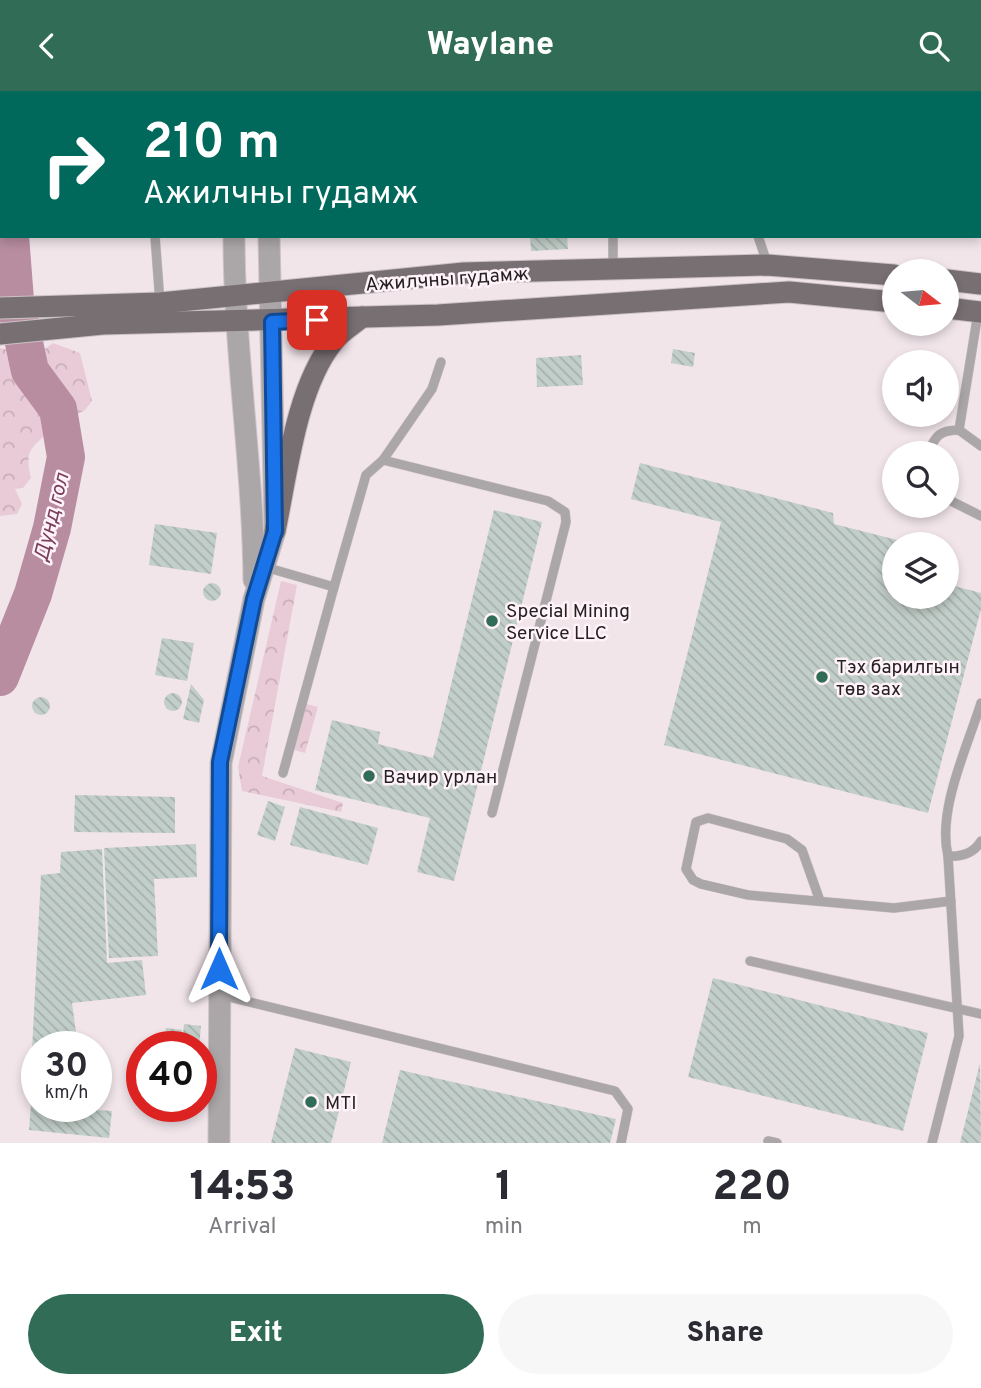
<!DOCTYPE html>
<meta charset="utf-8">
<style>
body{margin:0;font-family:Overpass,sans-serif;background:#f7f7f7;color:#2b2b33;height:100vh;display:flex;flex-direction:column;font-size:26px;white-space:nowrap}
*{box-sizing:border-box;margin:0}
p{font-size:23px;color:#7c7c81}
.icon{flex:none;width:38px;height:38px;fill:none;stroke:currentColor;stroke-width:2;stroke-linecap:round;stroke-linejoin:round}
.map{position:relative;height:1052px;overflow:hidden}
.drawer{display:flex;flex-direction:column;background:#fff;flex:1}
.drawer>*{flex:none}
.guide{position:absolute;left:0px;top:0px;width:982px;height:147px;box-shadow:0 4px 10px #0003;background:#00695c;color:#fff;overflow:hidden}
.needle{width:46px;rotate:106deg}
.buttons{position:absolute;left:882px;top:168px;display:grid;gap:14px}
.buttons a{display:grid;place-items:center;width:77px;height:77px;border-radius:50%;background:#fff;box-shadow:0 4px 10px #0003;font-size:35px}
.speed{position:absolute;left:21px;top:940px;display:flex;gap:14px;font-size:35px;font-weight:700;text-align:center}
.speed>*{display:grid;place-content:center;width:91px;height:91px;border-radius:50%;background:#fff;box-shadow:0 4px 10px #0003;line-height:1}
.speed small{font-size:18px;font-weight:400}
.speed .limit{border:10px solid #d22;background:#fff;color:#111}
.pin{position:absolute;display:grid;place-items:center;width:60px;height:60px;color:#fff;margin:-30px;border-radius:14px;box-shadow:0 4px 10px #0006}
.me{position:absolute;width:77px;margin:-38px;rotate:0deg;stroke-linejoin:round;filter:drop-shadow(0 0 5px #0008)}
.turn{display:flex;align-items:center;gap:24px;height:147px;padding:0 28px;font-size:32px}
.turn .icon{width:91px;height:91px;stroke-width:2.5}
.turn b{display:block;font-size:49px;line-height:60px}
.eta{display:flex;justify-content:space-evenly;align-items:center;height:119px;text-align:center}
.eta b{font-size:42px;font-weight:800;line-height:49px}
.button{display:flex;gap:14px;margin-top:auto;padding:14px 28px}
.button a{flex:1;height:80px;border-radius:42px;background:#316c56;color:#fff;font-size:28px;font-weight:800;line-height:80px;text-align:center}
.button a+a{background:#f7f7f7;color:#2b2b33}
header{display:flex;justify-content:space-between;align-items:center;height:91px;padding:0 28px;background:#316c56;color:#fff;font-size:32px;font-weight:800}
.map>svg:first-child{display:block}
.forest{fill:url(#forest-crowns)}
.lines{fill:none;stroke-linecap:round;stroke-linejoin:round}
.river{stroke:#b88da0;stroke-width:38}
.building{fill:url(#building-back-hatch)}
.service-casing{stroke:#ccc2c6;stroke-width:10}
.tertiary-casing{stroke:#ccc2c6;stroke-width:23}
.primary-casing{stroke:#ccc2c6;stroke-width:23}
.service{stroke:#aba6a8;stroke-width:9}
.tertiary{stroke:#aba6a8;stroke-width:21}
.primary{stroke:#786f73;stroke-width:21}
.route-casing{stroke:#114b97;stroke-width:18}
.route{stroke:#1a73e8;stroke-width:12}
.poi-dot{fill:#316c56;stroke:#fff2f8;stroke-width:2.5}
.labels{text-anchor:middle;stroke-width:5;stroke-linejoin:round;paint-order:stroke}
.street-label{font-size:19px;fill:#252123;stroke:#fff2f8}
.poi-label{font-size:19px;fill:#252123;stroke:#fff2f8;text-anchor:start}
.water-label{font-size:21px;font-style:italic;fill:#783f5c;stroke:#fff2f8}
</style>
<header><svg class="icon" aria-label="back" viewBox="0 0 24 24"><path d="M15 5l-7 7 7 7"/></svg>Waylane<svg class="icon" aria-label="search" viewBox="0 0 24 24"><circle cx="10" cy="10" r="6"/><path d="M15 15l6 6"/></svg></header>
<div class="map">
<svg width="981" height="1052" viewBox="0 0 981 1052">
<defs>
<pattern id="forest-crowns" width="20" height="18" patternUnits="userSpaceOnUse" patternTransform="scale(1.75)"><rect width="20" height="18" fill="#e9cbd8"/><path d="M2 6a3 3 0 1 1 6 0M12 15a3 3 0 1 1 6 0" fill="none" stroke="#c8aeb9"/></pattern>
<pattern id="building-back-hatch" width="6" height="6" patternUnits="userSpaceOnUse" patternTransform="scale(1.75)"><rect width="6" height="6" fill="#c2cec9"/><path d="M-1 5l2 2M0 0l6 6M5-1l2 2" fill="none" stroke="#a7b1ac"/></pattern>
</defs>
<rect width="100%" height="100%" fill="#f1e5ea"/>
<g class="forest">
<polygon points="53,252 80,262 92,310 85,319 72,326 35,276 41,261"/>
<path d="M0 257 9 259 23 296C40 303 47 314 53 332 39 358 22 351 31 387L23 397 15 398 22 413 17 423 0 425Z"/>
<polygon points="281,490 297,494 262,685 343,712 341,721 242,700 238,676"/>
<polygon points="303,612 318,616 305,662 291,658"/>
</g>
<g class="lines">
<g class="river">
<polyline points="14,2 14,0"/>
<polyline points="0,42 2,37"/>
<polyline points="0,76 2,79"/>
<polyline points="0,586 33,503 52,437 66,366 58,318 30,280 15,209 10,145"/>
</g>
</g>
<g class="building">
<polygon points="530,145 567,145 568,158 531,160"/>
<polygon points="673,258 695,262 693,276 671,272"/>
<polygon points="581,264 583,294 537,296 536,267"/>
<polygon points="640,372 833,422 834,433 909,452 894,453 894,506 947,506 947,493 981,502 981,518 928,722 664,654 721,431 631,408"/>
<polygon points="494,419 542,431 454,790 417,781 430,727 315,699 332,629 380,641 378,653 433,667"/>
<polygon points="155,433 217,442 211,483 149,474"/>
<circle cx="212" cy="501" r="9"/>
<polygon points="162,547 194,552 187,590 155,584"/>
<polygon points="191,593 204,609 199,632 183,628"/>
<circle cx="173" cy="611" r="9"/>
<circle cx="41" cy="615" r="9"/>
<polygon points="75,704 175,706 175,742 74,741"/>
<polygon points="268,710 285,716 275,750 257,744"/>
<polygon points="300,716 378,737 368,774 290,754"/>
<polygon points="196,753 197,786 154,788 158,865 109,867 104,757"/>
<polygon points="102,758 107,872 142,869 146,904 72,912 78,956 37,956 37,998 30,998 41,784 60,782 61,761"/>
<polygon points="713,887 928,942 903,1040 688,986"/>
<polygon points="184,933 201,935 199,956 182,956"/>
<polygon points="166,937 182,939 180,956 164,954"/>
<polygon points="295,957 351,971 331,1052 271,1052"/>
<polygon points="980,972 981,1052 960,1052"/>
<polygon points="400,979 616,1028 610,1052 382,1052"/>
<polygon points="31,1012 37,1015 112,1020 109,1047 29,1039"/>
</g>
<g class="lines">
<defs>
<g id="service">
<polyline points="320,0 320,2"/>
<polyline points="627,0 628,2"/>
<polyline points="692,0 697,2"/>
<polyline points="182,2 182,0"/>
<polyline points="637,2 640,0"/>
<polyline points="980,137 981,137"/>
<polyline points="155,145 160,212"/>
<polyline points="613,145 613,178"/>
<polyline points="758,145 767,172"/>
<polyline points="978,222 959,339 981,355"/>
<path d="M927 362C936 345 939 339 959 339"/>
<polyline points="383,369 432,298 441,271"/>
<polyline points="947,408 981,425"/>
<polyline points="265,476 334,496 366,384 383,369 548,410 565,421 566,431 492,722"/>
<path d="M981 612C967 657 937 719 948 765 963 766 974 762 981 750"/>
<polyline points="283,682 334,496"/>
<polyline points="820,810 802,759 787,748 708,727 696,731 686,778 693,789 701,793 748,804 894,817 951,810"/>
<polyline points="750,870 981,923"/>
<polyline points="221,904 615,1000 628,1018 621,1052"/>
<polyline points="768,1050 777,1052"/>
<polyline points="932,1052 959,945 948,765"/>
</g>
<g id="tertiary">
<polyline points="260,0 261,2"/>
<polyline points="238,2 238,0"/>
<path d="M234 145C234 260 253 374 254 489"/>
<polyline points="219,1052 221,672 254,508 275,440 269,145"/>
</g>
<g id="primary">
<polyline points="947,189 981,193"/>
<polyline points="0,217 160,212 464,182 767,174 894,184"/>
<polyline points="947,217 981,221"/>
<polyline points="0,243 103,233 438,224 789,201 894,211"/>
<path d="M275 440C287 383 296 297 333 251 340 241 353 234 362 226"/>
</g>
</defs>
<use href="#service" class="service-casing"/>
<use href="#tertiary" class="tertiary-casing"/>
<use href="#primary" class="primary-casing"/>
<use href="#service" class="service"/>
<use href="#tertiary" class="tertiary"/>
<use href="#primary" class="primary"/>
</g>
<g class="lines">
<defs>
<polyline id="route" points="219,878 220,671 254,508 275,440 272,231 317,229"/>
</defs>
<use href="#route" class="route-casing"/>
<use href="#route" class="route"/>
</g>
<g class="poi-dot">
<circle cx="492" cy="530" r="7"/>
<circle cx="822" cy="586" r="7"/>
<circle cx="369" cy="685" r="7"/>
<circle cx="311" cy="1011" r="7"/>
</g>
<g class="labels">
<g class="street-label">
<text transform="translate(447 187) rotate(-4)" y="7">Ажилчны гудамж</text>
</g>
<g class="poi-label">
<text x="506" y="526">Special Mining<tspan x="506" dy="22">Service LLC</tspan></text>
<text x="836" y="582">Тэх барилгын<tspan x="836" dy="22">төв зах</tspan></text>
<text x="383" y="692">Вачир урлан</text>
<text x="325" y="1018">MTI</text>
</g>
<g class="water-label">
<text transform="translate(51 426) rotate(-76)" y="7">Дунд гол</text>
</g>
</g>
</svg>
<div class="buttons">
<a><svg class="needle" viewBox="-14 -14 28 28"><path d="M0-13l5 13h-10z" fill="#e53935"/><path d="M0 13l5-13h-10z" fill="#7c7c81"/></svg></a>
<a><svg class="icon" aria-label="sound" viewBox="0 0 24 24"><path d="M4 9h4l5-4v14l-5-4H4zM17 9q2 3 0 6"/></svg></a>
<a><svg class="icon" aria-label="search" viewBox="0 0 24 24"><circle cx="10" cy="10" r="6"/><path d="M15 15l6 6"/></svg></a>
<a><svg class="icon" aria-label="layers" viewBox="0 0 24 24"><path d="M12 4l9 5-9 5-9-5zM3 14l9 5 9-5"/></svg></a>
</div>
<div class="speed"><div>30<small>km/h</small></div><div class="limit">40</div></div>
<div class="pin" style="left:317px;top:229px;background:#d93025"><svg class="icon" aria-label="arrive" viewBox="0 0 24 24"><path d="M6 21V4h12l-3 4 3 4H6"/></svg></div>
<svg class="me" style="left:219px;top:878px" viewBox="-20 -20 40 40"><path d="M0-17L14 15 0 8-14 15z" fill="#1a73e8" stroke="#fff" stroke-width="4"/></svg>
<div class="guide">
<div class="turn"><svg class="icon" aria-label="right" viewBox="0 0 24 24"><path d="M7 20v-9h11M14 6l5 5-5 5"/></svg><div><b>210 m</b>Ажилчны гудамж</div></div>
</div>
</div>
<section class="drawer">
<div class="eta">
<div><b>14:53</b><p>Arrival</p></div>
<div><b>1</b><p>min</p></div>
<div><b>220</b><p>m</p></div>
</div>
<div class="button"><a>Exit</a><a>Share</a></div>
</section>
